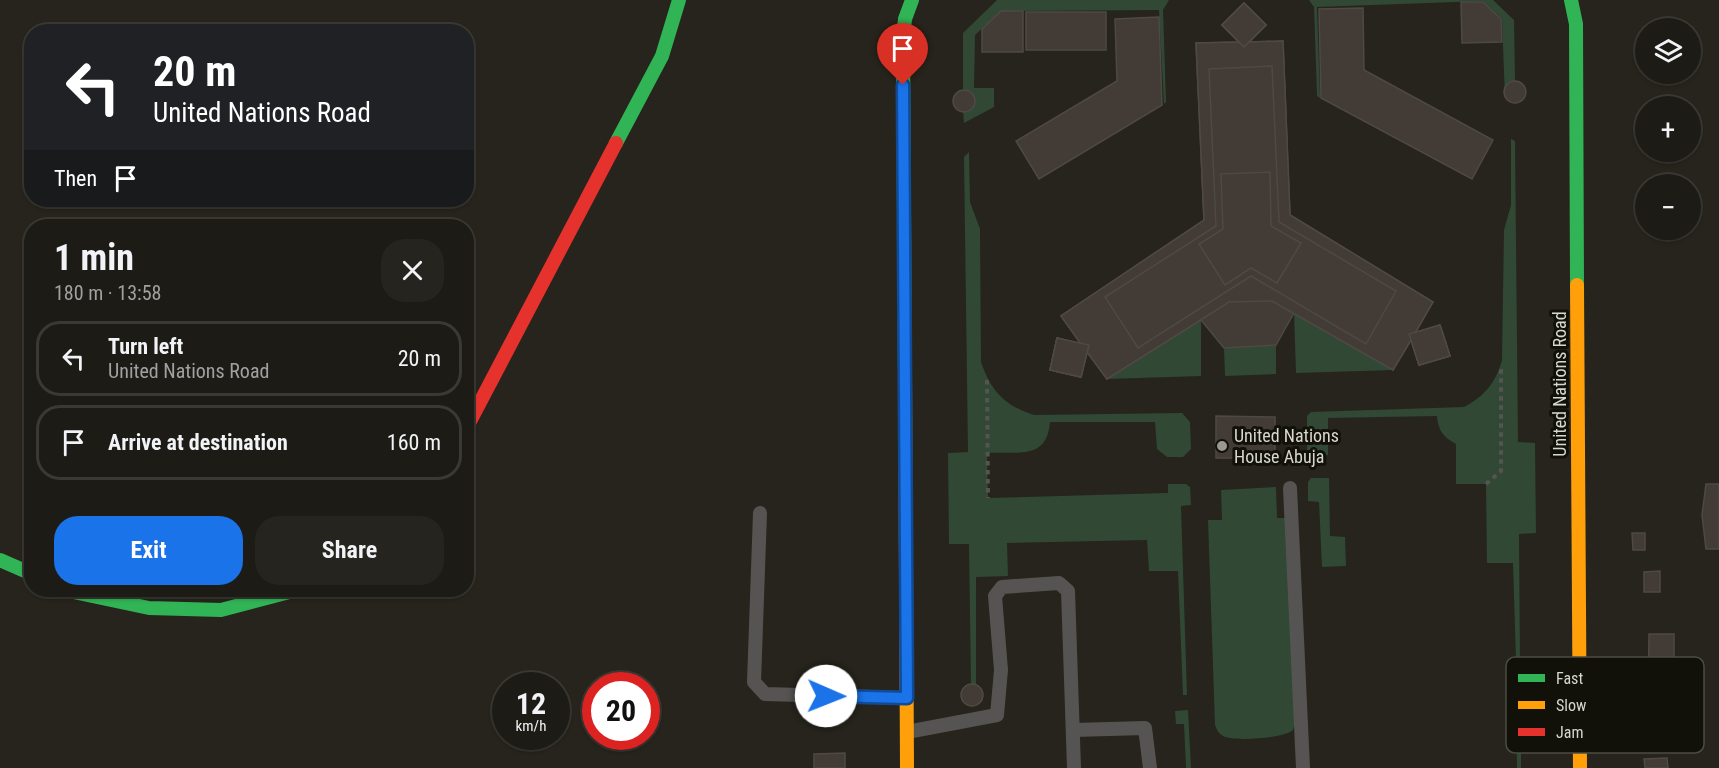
<!DOCTYPE html>
<meta charset="utf-8">
<style>
body{margin:0;font-family:"Roboto Condensed",sans-serif;background:#25241e;color:#f1f3f6;height:100vh;display:flex;flex-direction:column;font-size:22px;white-space:nowrap}
*{box-sizing:border-box;margin:0}
p{font-size:20px;color:#a0a1a0}
.icon{flex:none;width:33px;height:33px;fill:none;stroke:currentColor;stroke-width:2;stroke-linecap:round;stroke-linejoin:round}
.map{position:relative;flex:1;overflow:hidden}
.drawer{position:absolute;left:24px;top:219px;width:450px;height:378px;display:flex;flex-direction:column;background:#1c1b15;border-radius:24px;box-shadow:0 2px 4px #0004,0 0 0 2px #3a3934}
.drawer>*{flex:none}
.hud{position:absolute;left:24px;top:24px;width:450px;height:183px;border-radius:24px;box-shadow:0 2px 4px #0004,0 0 0 2px #3a3934;background:#202124;color:#fff;overflow:hidden}
.buttons{position:absolute;left:1635px;top:18px;display:grid;gap:12px}
.buttons a{display:grid;place-items:center;width:66px;height:66px;border-radius:50%;background:#1c1b15;box-shadow:0 2px 4px #0004,0 0 0 2px #3a3934;font-size:30px}
.speed{position:absolute;left:492px;top:672px;display:flex;gap:12px;font-size:30px;font-weight:700;text-align:center}
.speed>*{display:grid;place-content:center;width:78px;height:78px;border-radius:50%;background:#1c1b15;box-shadow:0 2px 4px #0004,0 0 0 2px #3a3934;line-height:1}
.speed small{font-size:15px;font-weight:400}
.speed .limit{border:9px solid #d22;background:#fff;color:#111}
.pin{position:absolute;display:grid;place-items:center;width:51px;height:51px;color:#fff;margin:-62px -26px;border-radius:50% 50% 50% 0;rotate:-45deg;box-shadow:0 0 6px #0007}
.pin .icon{rotate:45deg}
.me{position:absolute;width:66px;margin:-33px;rotate:91deg;stroke-linejoin:round;filter:drop-shadow(0 0 4px #0008)}
.turn{display:flex;align-items:center;gap:21px;height:126px;padding:0 30px;font-size:27px}
.turn .icon{width:78px;height:78px;stroke-width:2.5}
.turn b{display:block;font-size:42px;line-height:51px}
.then{display:flex;align-items:center;height:57px;padding:0 30px;background:#0003;gap:12px;font-size:22px}
.round{display:grid;place-items:center;flex:none;width:63px;height:63px;border-radius:24px;background:#25241e}
.summary{display:flex;align-items:center;justify-content:space-between;height:102px;padding:0 30px}
h1{font-size:36px;font-weight:700;line-height:45px}
.cta{display:flex;gap:12px;margin-top:auto;padding:12px 30px}
.cta a{flex:1;height:69px;border-radius:24px;background:#1a73e8;color:#fff;font-size:24px;font-weight:700;line-height:69px;text-align:center}
.cta a+a{background:#25241e;color:#f1f3f6}
ul{padding:0;list-style:none}
li{display:flex;align-items:center;gap:18px;height:75px;margin:0 12px 9px;padding:0 18px;border:3px solid #3a3934;border-radius:24px}
li div{flex:1}
li b{display:block;font-size:22px}
li em{font-style:normal}
.map>svg:first-child{display:block}
.green{fill:#304834}
.building{fill:#433b35;stroke:#4e4944;stroke-width:1.5}
.lines{fill:none;stroke-linecap:round;stroke-linejoin:round}
.path{stroke:#565452;stroke-width:4;stroke-dasharray:4.5 4.5;stroke-linecap:butt}
.lane{stroke:#565452;stroke-width:14}
.fast{stroke:#30b455;stroke-width:14}
.slow{stroke:#ff9f0a;stroke-width:14}
.jam{stroke:#e5322d;stroke-width:14}
.route-casing{stroke:#114b97;stroke-width:15}
.route{stroke:#1a73e8;stroke-width:10}
.poi-dot{fill:#9a988f;stroke:#111009;stroke-width:2}
.labels{text-anchor:middle;stroke-width:6;stroke-linejoin:round;paint-order:stroke}
.street-label{font-size:18px;fill:#d8d7cd;stroke:#111009}
.poi-label{font-size:18px;fill:#d8d7cd;stroke:#111009;text-anchor:start}
.key{fill:#111009;stroke:#4d4c44;stroke-width:1.5}
.key-label{font-size:16px;fill:#d8d7cd}
</style>
<div class="map">
<svg width="1719" height="768" viewBox="0 0 1719 768">
<rect width="100%" height="100%" fill="#26241c"/>
<g class="green">
<polygon points="997,0 1169,0 1163,10 1166,102 1164,104 1159,10 1001,11 975,35 974,88 994,88 994,107 964,123 963,111 968,111 973,107 973,95 968,90 963,90 963,33"/>
<polygon points="1309,0 1493,0 1514,20 1515,81 1510,81 1506,86 1505,98 1502,19 1483,1 1317,7 1320,98 1317,96 1314,7"/>
<path d="M1511 139 1515 141 1518 442 1535 443 1536 533 1519 534 1520 661 1516 660 1513 563H1487L1486 484H1456V444C1443 437 1438 430 1437 416L1328 418V455H1311L1307 452V416L1311 412 1464 407C1485 396 1496 382 1502 360L1504 230 1511 205Z"/>
<path d="M969 152 970 202 980 229 981 362C991 391 1005 406 1034 415L1182 413 1190 422 1191 449 1183 457H1167L1157 449 1155 422H1050C1047 461 1017 451 987 453L988 498 1168 493V484H1186L1190 487 1191 505 1181 506 1187 695H1183L1178 571H1149L1147 540 1007 543 1008 576 976 577V684H971L969 544H949L948 453 968 452 964 157Z"/>
<polygon points="1294,313 1393,370 1296,373"/>
<polygon points="1201,320 1201,376 1107,379"/>
<polygon points="1276,345 1276,374 1225,376 1224,348"/>
<polygon points="1311,478 1329,478 1330,536 1345,537 1346,566 1322,567 1319,502 1308,501 1308,482"/>
<path d="M1276 487 1277 518H1290L1295 722 1293 730C1285 738 1234 742 1223 736 1218 733 1217 730 1215 725L1208 520H1222L1221 490Z"/>
<polygon points="1521,703 1521,768 1517,768 1516,704"/>
<polygon points="1188,710 1191,768 1186,768 1184,724 1176,724 1175,711"/>
</g>
<g class="building">
<polygon points="1461,2 1483,2 1501,19 1502,42 1462,43"/>
<polygon points="1244,3 1266,25 1249,42 1283,41 1290,215 1433,302 1415,333 1440,325 1450,356 1419,365 1411,340 1393,370 1294,313 1276,345 1224,348 1201,320 1107,379 1087,352 1081,377 1050,370 1057,338 1081,344 1061,316 1204,220 1196,43 1239,42 1222,25"/>
<polygon points="1244,3 1266,25 1249,42 1283,41 1290,215 1433,302 1415,333 1440,325 1450,356 1419,365 1411,340 1393,370 1272,301 1229,302 1107,379 1087,352 1081,377 1050,370 1057,338 1081,344 1061,316 1204,220 1196,43 1239,42 1222,25"/>
<polygon points="1244,3 1266,25 1244,47 1222,25"/>
<polygon points="1363,8 1364,70 1493,140 1472,179 1321,98 1319,9"/>
<polygon points="1001,11 1023,11 1023,52 982,52 982,29"/>
<rect x="1026" y="12" width="80" height="38"/>
<polygon points="1159,17 1162,105 1039,179 1016,141 1117,81 1115,19"/>
<polygon points="1272,66 1279,222 1396,291 1366,344 1251,276 1138,348 1105,297 1216,226 1209,69"/>
<circle cx="1515" cy="92" r="11"/>
<circle cx="964" cy="101" r="11"/>
<polygon points="1270,172 1271,226 1301,243 1277,283 1251,268 1225,285 1199,244 1223,229 1221,174"/>
<polygon points="1440,325 1450,356 1419,365 1409,334"/>
<polygon points="1057,338 1089,345 1081,377 1050,370"/>
<polygon points="1216,416 1275,417 1275,458 1216,458"/>
<polygon points="1706,484 1719,484 1719,549 1706,549 1702,515"/>
<polygon points="1632,533 1645,533 1645,550 1633,550"/>
<polygon points="1660,571 1660,592 1644,592 1644,572"/>
<polygon points="1649,634 1674,634 1674,720 1648,720"/>
<circle cx="972" cy="695" r="11"/>
<polygon points="845,753 845,768 814,768 814,754"/>
<polygon points="1667,758 1668,768 1645,768 1644,759"/>
</g>
<g class="lines">
<g class="path">
<polyline points="987,380 988,498"/>
<polyline points="1486,484 1501,471 1501,365"/>
</g>
<g class="lane">
<polyline points="1290,488 1303,768"/>
<polyline points="760,513 754,682 765,694 907,698"/>
<polyline points="1073,730 1145,728 1150,768"/>
<polyline points="907,732 997,715 1001,670 995,596 1002,587 1059,583 1068,591 1074,768"/>
</g>
<g class="fast">
<polyline points="1571,0 1576,24 1577,285"/>
<polyline points="616,143 662,56 679,0"/>
<polyline points="905,378 903,38 905,19 912,0"/>
<polyline points="0,560 32,574"/>
<polyline points="64,590 149,608 221,610 297,590"/>
</g>
<g class="slow">
<polyline points="1577,285 1580,768"/>
<polyline points="905,378 907,768"/>
</g>
<polyline class="jam" points="466,429 616,143"/>
</g>
<g class="lines">
<defs>
<polyline id="route" points="826,696 907,698 903,85"/>
</defs>
<use href="#route" class="route-casing"/>
<use href="#route" class="route"/>
</g>
<circle class="poi-dot" cx="1222" cy="446" r="6"/>
<g class="labels">
<g class="street-label">
<text transform="translate(1560 384) rotate(-90)" y="6">United Nations Road</text>
</g>
<g class="poi-label">
<text x="1234" y="442">United Nations<tspan x="1234" dy="21">House Abuja</tspan></text>
</g>
</g>
<rect x="1506" y="657" width="198" height="96" rx="9" class="key"/>
<rect x="1518" y="674" width="27" height="8" fill="#30b455"/>
<rect x="1518" y="701" width="27" height="8" fill="#ff9f0a"/>
<rect x="1518" y="728" width="27" height="8" fill="#e5322d"/>
<g class="key-label">
<text x="1556" y="684">Fast</text>
<text x="1556" y="711">Slow</text>
<text x="1556" y="738">Jam</text>
</g>
</svg>
<div class="buttons">
<a><svg class="icon" aria-label="layers" viewBox="0 0 24 24"><path d="M12 4l9 5-9 5-9-5zM3 14l9 5 9-5"/></svg></a>
<a>+</a>
<a>−</a>
</div>
<div class="speed"><div>12<small>km/h</small></div><div class="limit">20</div></div>
<div class="pin" style="left:903px;top:85px;background:#d93025"><svg class="icon" aria-label="arrive" viewBox="0 0 24 24"><path d="M6 21V4h12l-3 4 3 4H6"/></svg></div>
<svg class="me" style="left:826px;top:696px" viewBox="-20 -20 40 40"><circle r="19" fill="#fff"/><path d="M0-13L10 11 0 6-10 11z" fill="#1a73e8"/></svg>
<div class="hud">
<div class="turn"><svg class="icon" aria-label="left" viewBox="0 0 24 24"><path d="M17 20v-9H6M10 6l-5 5 5 5"/></svg><div><b>20 m</b>United Nations Road</div></div>
<div class="then">Then<svg class="icon" aria-label="arrive" viewBox="0 0 24 24"><path d="M6 21V4h12l-3 4 3 4H6"/></svg></div>
</div>
<section class="drawer">
<div class="summary"><div><h1>1 min</h1><p>180 m · 13:58</p></div><a class="round"><svg class="icon" aria-label="close" viewBox="0 0 24 24"><path d="M6 6l12 12M18 6L6 18"/></svg></a></div>
<ul>
<li><svg class="icon" aria-label="left" viewBox="0 0 24 24"><path d="M17 20v-9H6M10 6l-5 5 5 5"/></svg><div><b>Turn left</b><p>United Nations Road</p></div><em>20 m</em></li>
<li><svg class="icon" aria-label="arrive" viewBox="0 0 24 24"><path d="M6 21V4h12l-3 4 3 4H6"/></svg><div><b>Arrive at destination</b></div><em>160 m</em></li>
</ul>
<div class="cta"><a>Exit</a><a>Share</a></div>
</section>
</div>
